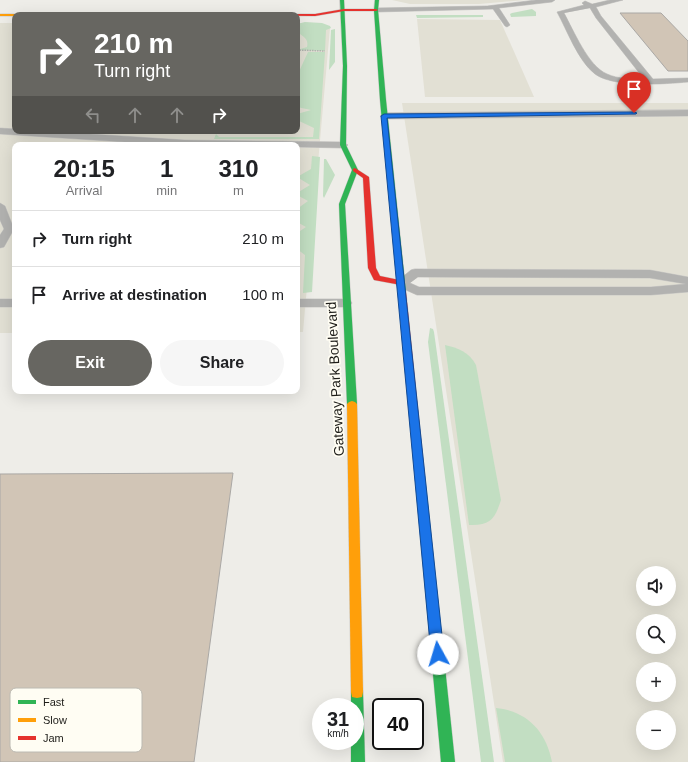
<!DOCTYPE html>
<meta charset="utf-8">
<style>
body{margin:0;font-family:Helvetica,sans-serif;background:#f6f6f6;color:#202124;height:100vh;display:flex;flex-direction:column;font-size:15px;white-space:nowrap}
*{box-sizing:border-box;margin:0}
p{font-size:13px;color:#757577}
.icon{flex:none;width:22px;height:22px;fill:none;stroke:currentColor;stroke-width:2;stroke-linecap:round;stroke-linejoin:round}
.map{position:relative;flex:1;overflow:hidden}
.drawer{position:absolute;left:12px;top:142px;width:288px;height:252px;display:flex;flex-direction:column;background:#fff;border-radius:8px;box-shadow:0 4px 16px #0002}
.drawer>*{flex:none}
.guide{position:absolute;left:12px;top:12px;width:288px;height:122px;border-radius:8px;box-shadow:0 4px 16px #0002;background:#676661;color:#fff;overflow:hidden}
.controls{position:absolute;left:636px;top:566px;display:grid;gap:8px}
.controls a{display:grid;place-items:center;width:40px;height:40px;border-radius:50%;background:#fff;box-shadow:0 4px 16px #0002;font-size:20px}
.speed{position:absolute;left:312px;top:698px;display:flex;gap:8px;font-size:20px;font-weight:700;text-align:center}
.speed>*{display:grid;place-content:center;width:52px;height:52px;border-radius:50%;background:#fff;box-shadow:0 4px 16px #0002;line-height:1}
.speed small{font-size:10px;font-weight:400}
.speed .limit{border:2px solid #111;border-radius:6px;background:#fff;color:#111}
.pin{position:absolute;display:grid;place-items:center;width:34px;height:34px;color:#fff;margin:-41px -17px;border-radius:50% 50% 50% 0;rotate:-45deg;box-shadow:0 0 4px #0007}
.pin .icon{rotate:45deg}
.me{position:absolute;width:44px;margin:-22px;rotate:354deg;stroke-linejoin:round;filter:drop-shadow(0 0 3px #0008)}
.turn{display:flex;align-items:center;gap:14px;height:84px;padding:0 16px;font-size:18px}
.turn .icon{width:52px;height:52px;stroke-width:2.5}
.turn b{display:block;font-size:28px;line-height:34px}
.lanes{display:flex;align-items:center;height:38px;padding:0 16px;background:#0003;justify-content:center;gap:20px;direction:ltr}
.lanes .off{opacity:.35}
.eta{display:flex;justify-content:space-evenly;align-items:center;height:68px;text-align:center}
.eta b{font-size:24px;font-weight:600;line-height:28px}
.action{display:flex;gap:8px;margin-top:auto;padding:8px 16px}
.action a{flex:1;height:46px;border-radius:24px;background:#676661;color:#fff;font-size:16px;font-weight:600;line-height:46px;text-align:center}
.action a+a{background:#f6f6f6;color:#202124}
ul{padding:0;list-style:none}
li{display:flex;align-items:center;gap:12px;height:56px;padding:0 16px;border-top:1px solid #e0e0e0}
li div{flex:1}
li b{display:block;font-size:15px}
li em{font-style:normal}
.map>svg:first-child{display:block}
.built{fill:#e2e0d4;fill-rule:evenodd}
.green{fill:#c2dec2}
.building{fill:#d1c5b6;stroke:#aaa8a5}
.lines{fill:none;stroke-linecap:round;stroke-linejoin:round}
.lane-casing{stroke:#cccbc8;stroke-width:1}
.fast-casing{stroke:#cccbc8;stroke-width:1}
.slow-casing{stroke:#cccbc8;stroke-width:1}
.jam-casing{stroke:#cccbc8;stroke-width:1}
.path{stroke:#b2b2af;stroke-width:1.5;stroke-dasharray:1.5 1;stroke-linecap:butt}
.lane{fill:#b2b2b0;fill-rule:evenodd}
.fast{fill:#30b455;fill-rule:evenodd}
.slow{fill:#ff9f0a;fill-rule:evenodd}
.jam{fill:#e5322d;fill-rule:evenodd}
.route{fill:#1a73e8;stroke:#114b97}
.labels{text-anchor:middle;stroke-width:3.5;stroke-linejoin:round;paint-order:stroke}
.street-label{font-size:14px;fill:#1e1d19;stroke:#fffdf3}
.key{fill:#fffdf3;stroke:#bcbab2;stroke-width:1}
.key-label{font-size:11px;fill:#1e1d19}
</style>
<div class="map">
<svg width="688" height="762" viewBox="0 0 688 762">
<rect width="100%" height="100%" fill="#eeede8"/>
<g class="built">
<polygon points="392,0 525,0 479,4 410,4"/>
<polygon points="417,19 500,20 534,97 425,97"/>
<polygon points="0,23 15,23 15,131 297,131 297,23 306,23 330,28 303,332 297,332 297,145 15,145 15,333 0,333"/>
<path d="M402 103H688V762H503ZM643 573H669V599H643ZM643 621H669V647H643ZM643 669H669V695H643ZM643 717H669V743H643Z"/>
</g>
<g class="green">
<polygon points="532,9 536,12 536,16 511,17 510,14 512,13"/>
<polygon points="416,15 483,15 483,17 417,18"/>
<path d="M305 22 322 23 330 26 331 28 326 30 325 51 297 50 307 47C309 39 303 36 297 32V24Z"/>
<polygon points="335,29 335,62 329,70 331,30"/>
<polygon points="308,52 325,52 319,139 214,139 216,134 219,137 313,137 314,128 297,120 297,114 311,110 297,107 297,76"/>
<polygon points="312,156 320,157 312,292 303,293 305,255 297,249 297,233 306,227 297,222 297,209 308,201 297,195 297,193 310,185 297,177 311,169"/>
<polygon points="324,159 326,159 335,175 324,198 323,196"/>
<polygon points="430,328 433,329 434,332 494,762 481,762 428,342"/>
<path d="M445 345C458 348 469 352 476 365L501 500C495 519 490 526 469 525Z"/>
<path d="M496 708C527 711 546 731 552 762H505Z"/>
</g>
<g class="building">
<polygon points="620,13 661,13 688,41 688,71 668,71"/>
<polygon points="233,473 194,762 0,762 0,474"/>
</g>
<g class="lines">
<defs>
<g id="lane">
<polygon points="536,0 555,0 552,2 499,8 510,25 507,27 505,26 493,9 376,12 373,10 376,8 487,6"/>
<path d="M610 0H623L596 7 601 16 653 79 688 78V82C665 84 614 88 595 74 578 61 567 30 557 12L584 5 582 3 585 1 592 4ZM590 8 596 18 644 79C632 79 618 79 607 74 588 66 574 31 564 13Z"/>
<polygon points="688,110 688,116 384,119 380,116 384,113"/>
<polygon points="0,128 15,129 15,131 42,131 184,140 343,142 348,145 343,148 297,147 297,145 172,145 0,134"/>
<polygon points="0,203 5,206 14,229 4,247 0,248 0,235 4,229 0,220"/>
<path d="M415 269 650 270 688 277V292L651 295H417L397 286 395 283 411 270ZM418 277 650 278 686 284 651 287H419L410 283Z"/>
<rect x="0" y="299" width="15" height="8"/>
<polygon points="297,299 346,299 350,300 352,303 350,306 346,307 297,307"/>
</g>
<g id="fast">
<polygon points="340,0 344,0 347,66 346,145 358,170 345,204 357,404 355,406 349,406 347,404 339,204 352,170 340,145 343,66"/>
<polygon points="375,0 379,0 378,10 386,100 406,292 402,294 398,292 380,100 374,10"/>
<polygon points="420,473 424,474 425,477 455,762 441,762 415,477 416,474"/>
<polygon points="357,686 362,687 363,692 365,762 351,762 351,741 355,741 355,707 351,707 351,692 352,687"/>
</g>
<g id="slow">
<polygon points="0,14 213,14 215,15 15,15 15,16 0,16"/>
<polygon points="352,401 355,402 357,404 363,692 362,697 357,698 352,697 351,692 347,404 349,402"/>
</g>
<g id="jam">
<polygon points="344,9 376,9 378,10 376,11 344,11 315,16 211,15 213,14 315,14"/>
<polygon points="355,168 369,177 376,268 380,276 404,281 405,283 404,285 401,285 374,280 368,268 363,178 353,171 353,169"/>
<polygon points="399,290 405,290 406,292 425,477 424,480 420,481 416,480 415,477 398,292"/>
</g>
</defs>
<use href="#lane" class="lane-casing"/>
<use href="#fast" class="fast-casing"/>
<use href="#slow" class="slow-casing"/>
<use href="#jam" class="jam-casing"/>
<polyline class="path" points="297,50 325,51"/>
<use href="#lane" class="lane"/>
<use href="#fast" class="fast"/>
<use href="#slow" class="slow"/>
<use href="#jam" class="jam"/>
</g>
<polygon class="route" points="634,112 637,113 636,114 387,118 444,654 442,659 438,661 433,659 431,654 381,116 384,114"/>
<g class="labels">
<g class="street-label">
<text transform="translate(335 379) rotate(-93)" y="5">Gateway Park Boulevard</text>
</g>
</g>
<rect x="10" y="688" width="132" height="64" rx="6" class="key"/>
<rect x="18" y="700" width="18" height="4" fill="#30b455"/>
<rect x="18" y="718" width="18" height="4" fill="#ff9f0a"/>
<rect x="18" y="736" width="18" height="4" fill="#e5322d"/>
<g class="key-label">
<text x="43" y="706">Fast</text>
<text x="43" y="724">Slow</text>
<text x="43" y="742">Jam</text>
</g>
</svg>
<div class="controls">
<a><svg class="icon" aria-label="sound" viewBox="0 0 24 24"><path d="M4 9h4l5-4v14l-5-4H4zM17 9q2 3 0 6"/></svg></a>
<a><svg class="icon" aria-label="search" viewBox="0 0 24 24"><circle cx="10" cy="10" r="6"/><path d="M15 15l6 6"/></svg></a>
<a>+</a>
<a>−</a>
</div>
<div class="speed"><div>31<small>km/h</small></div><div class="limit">40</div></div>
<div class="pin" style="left:634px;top:113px;background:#d93025"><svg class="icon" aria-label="arrive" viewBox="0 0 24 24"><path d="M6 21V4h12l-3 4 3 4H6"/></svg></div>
<svg class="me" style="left:438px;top:654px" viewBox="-20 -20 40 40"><circle r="19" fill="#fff"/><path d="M0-13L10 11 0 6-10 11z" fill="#1a73e8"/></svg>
<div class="guide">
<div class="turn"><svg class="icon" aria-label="right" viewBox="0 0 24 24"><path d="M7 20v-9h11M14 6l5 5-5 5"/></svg><div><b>210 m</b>Turn right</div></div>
<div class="lanes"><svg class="icon off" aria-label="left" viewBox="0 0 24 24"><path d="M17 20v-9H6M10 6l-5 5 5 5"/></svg><svg class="icon off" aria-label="ahead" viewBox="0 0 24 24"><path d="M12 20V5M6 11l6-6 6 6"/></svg><svg class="icon off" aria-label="ahead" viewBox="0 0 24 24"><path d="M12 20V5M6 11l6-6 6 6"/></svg><svg class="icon" aria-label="right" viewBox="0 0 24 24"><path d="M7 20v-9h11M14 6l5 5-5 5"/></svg></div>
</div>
<section class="drawer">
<div class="eta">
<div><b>20:15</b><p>Arrival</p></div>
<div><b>1</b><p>min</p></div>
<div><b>310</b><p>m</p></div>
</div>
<ul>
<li><svg class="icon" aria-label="right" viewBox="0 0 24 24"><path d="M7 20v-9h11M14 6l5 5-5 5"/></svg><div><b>Turn right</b></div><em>210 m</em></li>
<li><svg class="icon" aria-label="arrive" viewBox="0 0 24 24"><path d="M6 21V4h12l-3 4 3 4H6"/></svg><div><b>Arrive at destination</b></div><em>100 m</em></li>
</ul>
<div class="action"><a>Exit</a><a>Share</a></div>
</section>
</div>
